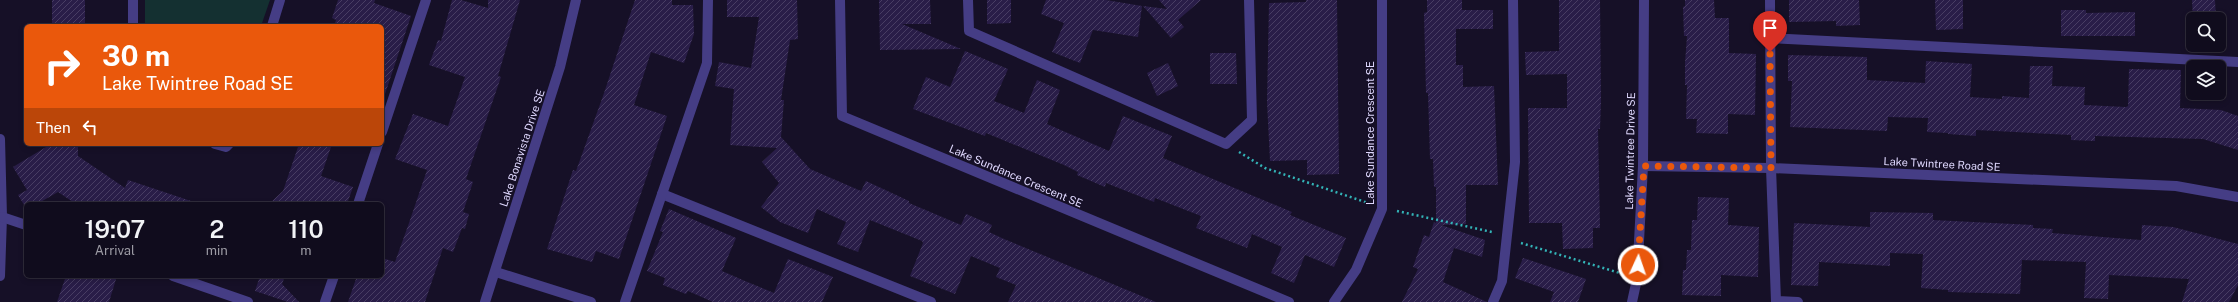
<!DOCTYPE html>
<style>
body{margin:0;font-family:"Public Sans",sans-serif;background:#1e1a2a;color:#f1f3f6;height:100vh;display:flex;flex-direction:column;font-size:15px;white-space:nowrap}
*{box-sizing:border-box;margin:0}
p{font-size:13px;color:#9c9ba4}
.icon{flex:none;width:22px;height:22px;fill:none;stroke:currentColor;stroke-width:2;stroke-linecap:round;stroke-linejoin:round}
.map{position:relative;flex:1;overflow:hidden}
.sheet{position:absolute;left:24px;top:202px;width:360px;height:76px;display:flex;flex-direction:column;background:#100c1d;border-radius:6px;box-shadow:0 2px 6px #0003,0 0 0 1px #302c3b}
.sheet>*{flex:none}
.guide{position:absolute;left:24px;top:24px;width:360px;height:122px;border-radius:6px;box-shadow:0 2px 6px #0003,0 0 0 1px #302c3b;background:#ea580c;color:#fff;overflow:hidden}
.tools{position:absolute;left:2186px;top:12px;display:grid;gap:8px}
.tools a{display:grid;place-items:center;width:40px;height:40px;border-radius:6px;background:#100c1d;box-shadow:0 2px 6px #0003,0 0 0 1px #302c3b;font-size:20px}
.pin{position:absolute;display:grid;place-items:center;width:34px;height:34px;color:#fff;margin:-41px -17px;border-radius:50% 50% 50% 0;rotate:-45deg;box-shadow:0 0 4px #0007}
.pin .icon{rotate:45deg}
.me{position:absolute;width:44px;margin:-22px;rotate:3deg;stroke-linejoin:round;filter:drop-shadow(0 0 3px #0008)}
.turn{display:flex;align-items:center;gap:14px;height:84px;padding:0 12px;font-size:18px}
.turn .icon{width:52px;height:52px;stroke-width:2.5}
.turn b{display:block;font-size:28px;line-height:34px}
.then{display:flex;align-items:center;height:38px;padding:0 12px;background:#0003;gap:8px;font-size:15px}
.eta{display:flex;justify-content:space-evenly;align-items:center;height:68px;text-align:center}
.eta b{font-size:24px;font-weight:600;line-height:28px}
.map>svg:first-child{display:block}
.green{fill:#143031}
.building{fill:url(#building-hatch)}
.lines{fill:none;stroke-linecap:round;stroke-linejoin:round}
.path{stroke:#33b4b7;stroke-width:2.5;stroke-dasharray:2 3;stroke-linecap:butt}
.minor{stroke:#453d85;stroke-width:10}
.route{stroke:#ea580c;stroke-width:7;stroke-dasharray:0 12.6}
.labels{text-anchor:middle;stroke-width:3;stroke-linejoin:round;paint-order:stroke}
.street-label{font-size:11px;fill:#dfd8fe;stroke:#161027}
</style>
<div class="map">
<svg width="2238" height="302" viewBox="0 0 2238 302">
<defs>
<pattern id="building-hatch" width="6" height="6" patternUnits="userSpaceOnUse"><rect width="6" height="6" fill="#291d48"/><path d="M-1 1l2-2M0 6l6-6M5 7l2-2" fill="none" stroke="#483d63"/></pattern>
</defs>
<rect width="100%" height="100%" fill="#161027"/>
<polygon class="green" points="145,0 270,0 261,26 145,26"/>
<g class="building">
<rect x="52" y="0" width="33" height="26"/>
<polygon points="338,0 375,0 374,3 411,16 385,94 382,94 382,26 334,26 336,20 332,18"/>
<polygon points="452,0 461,0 488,8 488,0 520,0 498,76 501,77 466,179 473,182 463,212 469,214 465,229 462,228 453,252 443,248 425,302 348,302 357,276 382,276 382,258 395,262 409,223 427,170 395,159 413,114 448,126 465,77 429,65 438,40 441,41"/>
<polygon points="635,0 672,0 672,5 693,5 694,34 684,63 651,52 634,105 667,116 619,259 596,251 592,262 547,249 573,170 576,171 603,96"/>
<polygon points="727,0 797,0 798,39 790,40 781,100 784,100 781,137 810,169 861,191 866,181 909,201 909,203 961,225 966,214 992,225 989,232 1004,239 1156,302 1008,302 1016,285 996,277 1000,268 971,256 955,294 910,276 923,243 922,241 870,220 858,252 837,244 846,222 817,209 808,233 780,222 761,207 779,183 762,162 777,148 730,145 734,89 715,86 719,62 751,68 759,17 727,17"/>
<polygon points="879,0 930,0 931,24 902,24 961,49 880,50"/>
<polygon points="987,0 1011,0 1011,23 987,24"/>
<polygon points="1046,0 1106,0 1142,6 1138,37 1093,30 1080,63 1052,52 1064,23 1041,14"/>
<polygon points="1159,0 1201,0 1178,20 1184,27 1171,38 1143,6 1167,9"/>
<polygon points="1306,0 1337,0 1339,174 1307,175 1307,160 1270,161 1267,102 1269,3 1306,2"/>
<polygon points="1427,0 1462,0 1462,10 1493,10 1493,29 1456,29 1456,65 1463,65 1463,87 1494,86 1498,185 1466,185 1466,224 1441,225 1485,240 1482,257 1454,248 1443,282 1487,302 1402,302 1418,269 1413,267 1424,235 1429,237 1434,222 1436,223 1436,187 1434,187 1433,159 1430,159 1428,93 1426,93 1424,13 1427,12"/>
<polygon points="1559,0 1600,0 1601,101 1600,129 1598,129 1600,228 1593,228 1593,248 1563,249 1562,223 1529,223 1528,108 1567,108 1567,74 1526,75 1525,52 1559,51"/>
<polygon points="1685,0 1714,0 1715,18 1729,18 1729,53 1756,54 1755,115 1728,114 1728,134 1696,133 1697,119 1686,119 1687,85 1685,85 1685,63 1687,36 1684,36 1683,7 1685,6"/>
<polygon points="1789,0 1859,0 1860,25 1836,26 1836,21 1789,22"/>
<polygon points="1935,0 1963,0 1963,29 1936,30"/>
<polygon points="2192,0 2215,0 2216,19 2193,19"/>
<polygon points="2061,10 2086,10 2086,13 2135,12 2135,36 2061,36"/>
<polygon points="965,51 1008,69 994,101 1024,113 1037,80 1060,90 1047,124 1109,151 1123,116 1172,136 1163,158 1292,212 1290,215 1346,238 1334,267 1305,255 1294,283 1271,273 1282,247 1252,234 1247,248 1196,228 1201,216 1155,198 1154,202 1106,183 1105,187 1077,175 1078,172 1064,165 986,133 985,136 913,109 926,77 950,87"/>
<polygon points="1210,53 1236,53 1237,84 1210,84"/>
<polygon points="1788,55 1867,57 1867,80 1925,83 1926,61 1972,64 1970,97 2002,99 2002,96 2029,98 2030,66 2053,66 2052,86 2085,87 2084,105 2126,107 2128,106 2129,69 2181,70 2180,108 2221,110 2238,116 2238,150 2203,139 2095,136 2095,141 2071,140 2071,135 1976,130 1976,136 1948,134 1948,133 1927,132 1928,118 1888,117 1887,131 1790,127 1792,81 1788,81"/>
<polygon points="1168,63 1178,86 1157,96 1147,73"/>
<polygon points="51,144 78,144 78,156 125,188 128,180 191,201 190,204 76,204 58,192 37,204 26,204 26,208 18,195 27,190 13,167"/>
<polygon points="299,144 332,144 321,176 353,187 347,204 269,204 283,191"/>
<polygon points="1698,197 1729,198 1728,225 1759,227 1758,277 1721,275 1721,296 1682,295 1683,270 1686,270 1687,250 1691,250 1692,220 1697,220"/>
<polygon points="669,209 736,238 722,271 745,281 774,293 788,259 833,277 822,302 713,302 688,291 686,294 663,285 665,278 647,271 663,232 660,231"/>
<polygon points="1870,212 1933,213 1933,220 2033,225 2033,228 2053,229 2052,233 2141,240 2142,225 2173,227 2238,244 2238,285 2229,302 2182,302 2189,279 2109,275 2108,299 2084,298 2086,262 2022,260 2020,294 1948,292 1948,290 1921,288 1923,254 1890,253 1890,266 1819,262 1818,286 1791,285 1794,223 1870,227"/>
<polygon points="1523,258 1586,279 1578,302 1550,302 1554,292 1515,278"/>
<polygon points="66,276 117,276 109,302 57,302"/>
<polygon points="260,276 285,276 282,284 299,302 288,302 255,291"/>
</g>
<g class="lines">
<g class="path">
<polyline points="1239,152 1265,168 1368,203"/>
<polyline points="1397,211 1492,232"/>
<polyline points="1521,243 1623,274"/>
</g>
<g class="minor">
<polyline points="840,0 842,116 1289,302"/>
<polyline points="968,0 969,31 1226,144 1252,120 1249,0"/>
<polyline points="1770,0 1771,168 1776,301 1798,302"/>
<polyline points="133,26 133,0"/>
<polyline points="272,26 280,0"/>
<polyline points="1770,38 2238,62"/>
<polyline points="382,132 426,0"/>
<polyline points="0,139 2,217 0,276"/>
<polyline points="215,144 226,147 229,144"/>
<polyline points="1643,166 1771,168 2176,186 2238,197"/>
<polyline points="662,194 931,302"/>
<polyline points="358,204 378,144"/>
<polyline points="2,217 26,225"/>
<polyline points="496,272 591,302"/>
<polyline points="173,276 248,302"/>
<polyline points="325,302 334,276"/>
<polyline points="485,302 560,67 576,0"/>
<polyline points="625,302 707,63 708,0"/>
<polyline points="1334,302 1356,270 1382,209 1382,0"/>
<polyline points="1493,302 1502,281 1515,162 1513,0"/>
<polyline points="1632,302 1637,279 1643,166 1644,0"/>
</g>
</g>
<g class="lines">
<polyline class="route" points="1638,265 1644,166 1771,168 1770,52"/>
</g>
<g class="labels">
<g class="street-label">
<text transform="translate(1370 133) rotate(-90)" y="4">Lake Sundance Crescent SE</text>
<text transform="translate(522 148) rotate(-72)" y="4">Lake Bonavista Drive SE</text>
<text transform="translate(1630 151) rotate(-89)" y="4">Lake Twintree Drive SE</text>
<text transform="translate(1942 164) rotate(3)" y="4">Lake Twintree Road SE</text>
<text transform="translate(1016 176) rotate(23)" y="4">Lake Sundance Crescent SE</text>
</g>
</g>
</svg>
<div class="tools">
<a><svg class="icon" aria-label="search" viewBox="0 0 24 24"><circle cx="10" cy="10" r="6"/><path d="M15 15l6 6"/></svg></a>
<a><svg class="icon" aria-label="layers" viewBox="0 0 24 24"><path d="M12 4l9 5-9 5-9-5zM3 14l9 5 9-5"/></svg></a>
</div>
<div class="pin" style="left:1770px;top:52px;background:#d93025"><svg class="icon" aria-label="arrive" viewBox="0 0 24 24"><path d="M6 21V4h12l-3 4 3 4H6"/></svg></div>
<svg class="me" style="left:1638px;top:265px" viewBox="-20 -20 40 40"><circle r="17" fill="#ea580c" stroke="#fff" stroke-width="3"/><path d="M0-11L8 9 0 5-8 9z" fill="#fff"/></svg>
<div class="guide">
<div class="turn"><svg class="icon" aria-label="right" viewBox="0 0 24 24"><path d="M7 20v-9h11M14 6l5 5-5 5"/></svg><div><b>30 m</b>Lake Twintree Road SE</div></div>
<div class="then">Then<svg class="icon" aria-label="left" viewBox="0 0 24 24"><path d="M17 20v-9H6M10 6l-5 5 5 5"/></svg></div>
</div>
<section class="sheet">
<div class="eta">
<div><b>19:07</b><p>Arrival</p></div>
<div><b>2</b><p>min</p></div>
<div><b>110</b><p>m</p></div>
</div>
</section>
</div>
